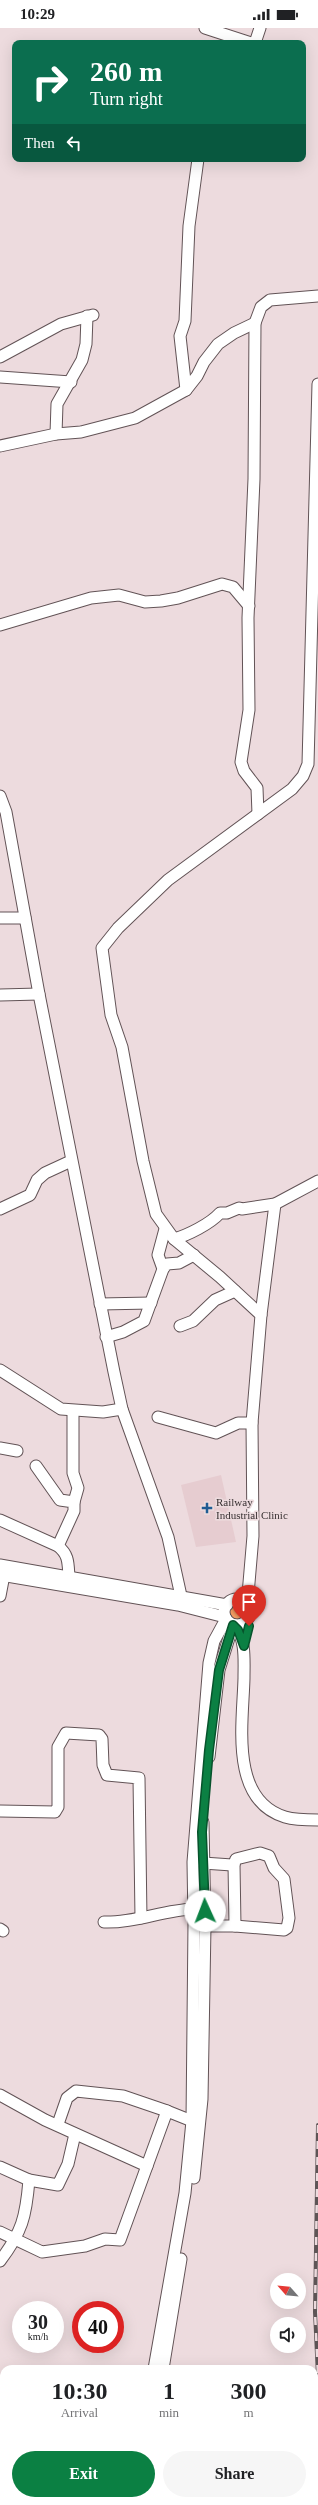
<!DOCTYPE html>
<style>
body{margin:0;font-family:"Times New Roman",serif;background:#f6f6f6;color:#202124;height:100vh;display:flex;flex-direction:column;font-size:15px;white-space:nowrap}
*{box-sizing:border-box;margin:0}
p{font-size:13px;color:#757577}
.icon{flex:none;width:22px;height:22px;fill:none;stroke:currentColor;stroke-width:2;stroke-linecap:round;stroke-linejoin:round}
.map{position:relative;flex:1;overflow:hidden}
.drawer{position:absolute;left:0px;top:2337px;width:318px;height:140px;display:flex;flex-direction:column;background:#fff;border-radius:12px 12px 0 0;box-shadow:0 4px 16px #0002}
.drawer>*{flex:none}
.banner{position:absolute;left:12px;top:12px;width:294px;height:122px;border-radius:8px;box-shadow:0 4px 16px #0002;background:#0b6e4f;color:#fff;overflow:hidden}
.needle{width:26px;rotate:297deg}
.controls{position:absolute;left:270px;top:2245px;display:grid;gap:8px}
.controls a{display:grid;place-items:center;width:36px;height:36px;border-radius:50%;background:#fff;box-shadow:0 4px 16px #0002;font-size:20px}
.speed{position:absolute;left:12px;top:2273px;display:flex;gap:8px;font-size:20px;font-weight:700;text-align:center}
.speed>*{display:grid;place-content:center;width:52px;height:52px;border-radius:50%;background:#fff;box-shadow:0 4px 16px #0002;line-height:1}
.speed small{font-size:10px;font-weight:400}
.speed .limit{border:6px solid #d22;background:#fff;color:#111}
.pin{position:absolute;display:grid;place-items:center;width:34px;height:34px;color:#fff;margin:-41px -17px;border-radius:50% 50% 50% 0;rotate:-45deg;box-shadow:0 0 4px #0007}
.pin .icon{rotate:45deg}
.me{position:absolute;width:44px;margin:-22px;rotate:358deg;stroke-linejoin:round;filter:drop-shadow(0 0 3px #0008)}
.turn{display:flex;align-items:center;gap:14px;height:84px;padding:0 12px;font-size:18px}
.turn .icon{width:52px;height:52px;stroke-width:2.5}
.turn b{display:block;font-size:28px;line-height:34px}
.then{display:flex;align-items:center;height:38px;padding:0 12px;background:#0003;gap:8px;font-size:15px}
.eta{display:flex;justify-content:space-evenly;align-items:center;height:68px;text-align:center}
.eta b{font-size:24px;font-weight:800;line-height:28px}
.cta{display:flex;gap:8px;margin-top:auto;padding:8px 12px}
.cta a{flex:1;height:46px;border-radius:24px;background:#0b8043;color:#fff;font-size:16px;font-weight:800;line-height:46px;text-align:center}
.cta a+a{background:#f6f6f6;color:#202124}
.status{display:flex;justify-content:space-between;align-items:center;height:28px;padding:0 20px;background:#fff;direction:ltr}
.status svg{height:11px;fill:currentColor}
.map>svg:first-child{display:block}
.built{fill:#e6ccd0}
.green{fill:#f29962}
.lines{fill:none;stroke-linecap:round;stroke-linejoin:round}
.minor-casing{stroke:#625356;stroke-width:13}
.minor{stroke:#fff;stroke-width:11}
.rail-casing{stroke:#5e5556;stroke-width:4}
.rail{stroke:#eddbde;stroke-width:2.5;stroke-dasharray:8;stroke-linecap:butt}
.route-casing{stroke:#07532c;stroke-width:10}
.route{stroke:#0b8043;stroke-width:7}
.poi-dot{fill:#1f5c93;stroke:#eddbde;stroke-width:1.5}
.labels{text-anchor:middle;stroke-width:3;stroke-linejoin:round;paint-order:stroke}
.poi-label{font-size:11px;fill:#383132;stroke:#eddbde;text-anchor:start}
</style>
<div class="status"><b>10:29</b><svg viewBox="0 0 49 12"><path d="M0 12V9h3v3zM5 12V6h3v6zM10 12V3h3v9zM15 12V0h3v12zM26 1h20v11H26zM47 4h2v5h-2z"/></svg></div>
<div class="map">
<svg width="318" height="2477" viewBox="0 0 318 2477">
<rect width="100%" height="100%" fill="#eddbde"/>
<polygon class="built" points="221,1447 236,1514 196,1519 181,1457"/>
<circle class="green" cx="236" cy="1584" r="8"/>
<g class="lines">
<defs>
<g id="minor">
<polyline points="205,0 251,15"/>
<polyline points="255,15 260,0"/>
<polyline points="0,329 61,296 93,287"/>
<polyline points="0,349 71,354"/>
<polyline points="186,362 180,308 185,293 189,198 198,131"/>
<polyline points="56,406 57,376 82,332 86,316 87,288"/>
<polyline points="0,418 56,406 81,404 135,390 186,362 197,348 204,334 218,316 234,305 255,295"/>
<polyline points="0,597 91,570 119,567 145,574 161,573 178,570 222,556 233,559 249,578"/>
<polyline points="0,768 6,784 39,966 114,1344 122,1381 168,1509 181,1568"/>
<polyline points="258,786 257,760 244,743 241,734 249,682 248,590 254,451 255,295 261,279 270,272 318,268"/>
<polyline points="0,890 25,890"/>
<polyline points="0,967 39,966"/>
<polyline points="0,1181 30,1167 37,1152 45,1145 71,1133"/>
<path d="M174 1211C188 1207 210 1196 220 1185H227L239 1180 242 1181 275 1176 318 1153"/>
<polyline points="163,1241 158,1227 165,1201"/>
<polyline points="100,1276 151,1275"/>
<polyline points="261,1287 275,1176"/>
<polyline points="180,1298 193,1293 215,1272 235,1263"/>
<polyline points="106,1309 123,1304 144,1293 163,1241 167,1236 179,1235 194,1227"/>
<polyline points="0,1342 61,1381 103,1384 122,1381"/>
<polyline points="73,1383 73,1445 78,1460 74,1474"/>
<polyline points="158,1389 216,1405 238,1395 252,1395"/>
<polyline points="0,1420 17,1423"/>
<polyline points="36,1438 60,1472 74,1474 74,1483 58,1518"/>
<path d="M0 1492 58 1518C69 1527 68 1535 69 1549"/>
<polyline points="0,1537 227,1577"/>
<polyline points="0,1547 178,1577 225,1589"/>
<polyline points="0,1568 4,1547"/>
<circle cx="237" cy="1584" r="13"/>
<polyline points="247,1578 253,1508 252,1395 261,1287 220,1249 174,1211 156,1186 143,1133 122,1019 111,987 102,920 118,900 168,852 292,761 303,748 308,736 318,356"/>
<path d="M235 1597C246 1614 244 1630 244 1650 243 1694 229 1772 285 1789 295 1792 307 1792 318 1792"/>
<polyline points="209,1729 219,1642 233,1597"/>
<polyline points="0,1783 55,1784 58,1779 58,1719 66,1705 99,1707 102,1711 103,1737 107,1747 139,1750 141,1890"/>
<polyline points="203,1835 232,1837 234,1836 236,1831 260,1825 269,1828 274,1840 284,1851 289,1890 287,1900 284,1902 235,1898 205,1898"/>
<polyline points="234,1836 235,1898"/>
<path d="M104 1894C135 1895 163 1882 194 1881"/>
<polyline points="0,1901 3,1903"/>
<polyline points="0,2067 45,2092 147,2138"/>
<polyline points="58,2096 67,2070 76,2063 123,2068 167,2083"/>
<path d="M0 2139 29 2152C26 2189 22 2204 0 2233"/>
<polyline points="194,2150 202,2071 205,1898 203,1794"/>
<polyline points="29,2152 58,2157 68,2136 75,2106"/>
<polyline points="0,2204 42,2224 85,2218 105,2211 120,2212 167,2083 192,2093"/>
<polyline points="154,2341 185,2165 192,2093 194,1895 193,1834 209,1635 214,1613 226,1591"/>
<polyline points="163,2341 181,2231"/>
<polyline points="136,2477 137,2473"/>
<polyline points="144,2477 145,2473"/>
<polyline points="241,2477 241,2475"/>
</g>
</defs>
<use href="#minor" class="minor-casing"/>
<use href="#minor" class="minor"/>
<defs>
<polyline id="rail" points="318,2097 315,2284 318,2348"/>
</defs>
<use href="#rail" class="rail-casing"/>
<use href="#rail" class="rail"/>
</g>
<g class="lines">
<defs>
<polyline id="route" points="205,1883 202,1804 209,1722 219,1642 233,1597 238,1602 244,1618 249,1598"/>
</defs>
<use href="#route" class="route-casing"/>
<use href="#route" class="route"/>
</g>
<path class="poi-dot" d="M205 1474h4v4h4v4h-4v4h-4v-4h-4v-4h4z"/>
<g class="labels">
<g class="poi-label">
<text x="216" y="1478">Railway<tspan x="216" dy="13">Industrial Clinic</tspan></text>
</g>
</g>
</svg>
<div class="controls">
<a><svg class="needle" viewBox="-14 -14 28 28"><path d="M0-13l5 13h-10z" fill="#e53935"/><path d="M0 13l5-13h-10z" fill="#757577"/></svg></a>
<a><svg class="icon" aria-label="sound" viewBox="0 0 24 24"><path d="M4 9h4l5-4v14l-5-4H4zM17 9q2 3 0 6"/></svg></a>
</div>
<div class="speed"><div>30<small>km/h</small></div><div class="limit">40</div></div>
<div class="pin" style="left:249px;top:1598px;background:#d93025"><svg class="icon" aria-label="arrive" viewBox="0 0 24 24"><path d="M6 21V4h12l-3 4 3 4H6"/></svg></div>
<svg class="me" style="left:205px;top:1883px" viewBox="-20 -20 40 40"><circle r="19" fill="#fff"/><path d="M0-13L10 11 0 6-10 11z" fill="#0b8043"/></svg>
<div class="banner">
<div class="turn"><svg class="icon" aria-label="right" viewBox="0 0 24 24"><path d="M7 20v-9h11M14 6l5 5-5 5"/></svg><div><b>260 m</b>Turn right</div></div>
<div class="then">Then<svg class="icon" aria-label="left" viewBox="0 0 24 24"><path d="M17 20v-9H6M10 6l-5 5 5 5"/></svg></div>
</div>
<section class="drawer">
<div class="eta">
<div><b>10:30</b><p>Arrival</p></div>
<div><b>1</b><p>min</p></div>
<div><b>300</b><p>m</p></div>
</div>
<div class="cta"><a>Exit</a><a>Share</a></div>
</section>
</div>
